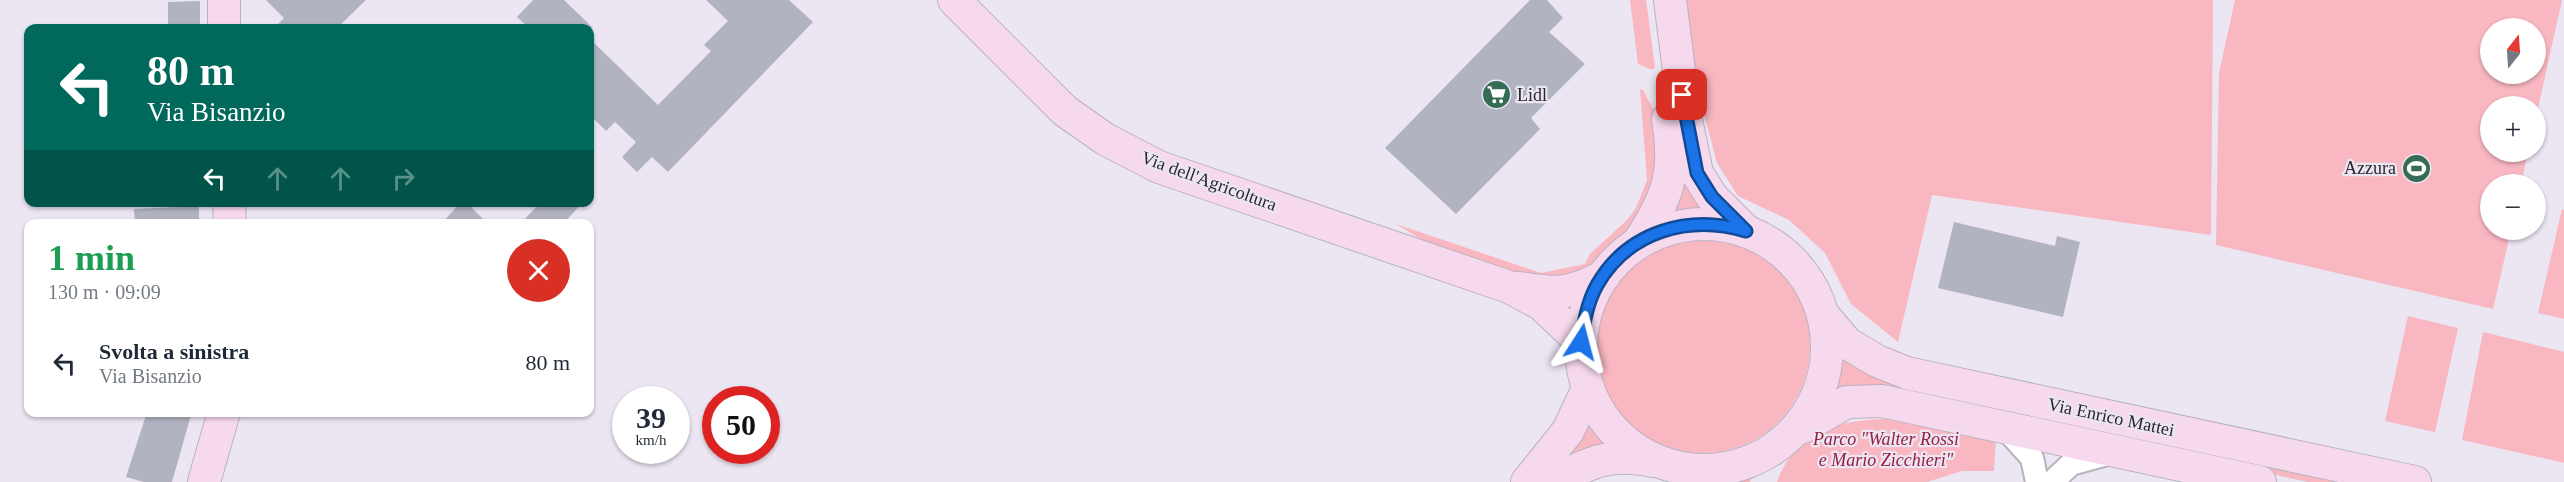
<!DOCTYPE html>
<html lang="it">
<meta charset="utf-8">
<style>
body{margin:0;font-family:"Times New Roman",serif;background:#f2f2f3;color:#1f2937;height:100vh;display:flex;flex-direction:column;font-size:22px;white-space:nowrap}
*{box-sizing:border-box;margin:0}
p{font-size:20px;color:#747a83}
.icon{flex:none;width:33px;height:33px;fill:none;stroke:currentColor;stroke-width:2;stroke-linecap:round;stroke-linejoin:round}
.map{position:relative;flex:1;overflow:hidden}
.panel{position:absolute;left:24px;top:219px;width:570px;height:198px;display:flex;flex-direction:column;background:#fff;border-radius:12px;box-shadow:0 2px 4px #0004}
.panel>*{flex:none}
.hud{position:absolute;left:24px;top:24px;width:570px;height:183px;border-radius:12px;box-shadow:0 2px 4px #0004;background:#00695c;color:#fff;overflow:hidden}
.needle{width:39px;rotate:17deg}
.fabs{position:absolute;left:2480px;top:18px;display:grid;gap:12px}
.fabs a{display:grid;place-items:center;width:66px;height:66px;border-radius:50%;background:#fff;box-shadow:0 2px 4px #0004;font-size:30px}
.speed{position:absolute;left:612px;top:386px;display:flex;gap:12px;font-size:30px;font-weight:700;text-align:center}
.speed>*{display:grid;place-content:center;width:78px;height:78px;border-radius:50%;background:#fff;box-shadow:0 2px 4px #0004;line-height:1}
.speed small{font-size:15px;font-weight:400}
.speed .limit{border:9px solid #d22;background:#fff;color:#111}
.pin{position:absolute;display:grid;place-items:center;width:51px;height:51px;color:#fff;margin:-26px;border-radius:12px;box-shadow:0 3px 9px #0006}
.me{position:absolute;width:66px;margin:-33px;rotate:9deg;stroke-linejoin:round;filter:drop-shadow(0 0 4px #0008)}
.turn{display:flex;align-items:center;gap:21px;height:126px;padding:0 24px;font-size:27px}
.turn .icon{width:78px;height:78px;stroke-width:2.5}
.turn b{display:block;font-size:42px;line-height:51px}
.lanes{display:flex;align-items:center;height:57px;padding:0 24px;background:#0003;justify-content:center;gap:30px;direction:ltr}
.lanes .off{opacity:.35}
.round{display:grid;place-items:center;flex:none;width:63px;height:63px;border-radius:32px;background:#f2f2f3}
.summary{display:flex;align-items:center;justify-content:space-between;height:102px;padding:0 24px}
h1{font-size:36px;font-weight:800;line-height:45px;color:#1e9e55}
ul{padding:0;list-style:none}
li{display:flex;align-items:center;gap:18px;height:84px;padding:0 24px}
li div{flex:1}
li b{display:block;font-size:22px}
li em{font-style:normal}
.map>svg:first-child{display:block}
.green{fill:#f9b7c1;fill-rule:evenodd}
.building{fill:#b2b3c1}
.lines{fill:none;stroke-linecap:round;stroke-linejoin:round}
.street-casing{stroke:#b9b3bf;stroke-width:26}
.secondary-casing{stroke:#b9b3bf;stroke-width:34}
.street{stroke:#fff;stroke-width:22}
.secondary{stroke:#f6d9ed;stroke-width:32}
.route-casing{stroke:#114b97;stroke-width:15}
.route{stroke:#1a73e8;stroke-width:10}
.labels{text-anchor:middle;stroke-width:4.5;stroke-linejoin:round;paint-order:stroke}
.poi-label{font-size:18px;fill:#29272c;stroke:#ece5f2;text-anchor:start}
.street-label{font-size:18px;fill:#29272c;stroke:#ece5f2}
.park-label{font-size:18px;font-style:italic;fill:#961e42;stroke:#ece5f2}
</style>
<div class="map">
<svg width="2564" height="482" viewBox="0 0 2564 482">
<rect width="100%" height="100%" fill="#ece5f2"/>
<g class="green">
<polygon points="1630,0 1646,0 1655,67 1652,70 1638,64"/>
<polygon points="1682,0 2213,0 2211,235 1932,195 1898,342 1851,304 1825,253 1789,220 1738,196 1717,163 1704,114"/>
<path d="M2235 0H2562L2535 122V106H2490V152H2528L2521 184H2490V230H2511L2493 309 2216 245 2219 73ZM2490 28H2535V74H2490Z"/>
<polygon points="1640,89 1643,90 1660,122 1663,163 1635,229 1612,249 1594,270 1543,284 1435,248 1396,224 1541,273 1585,264 1590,254 1627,220 1636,208 1647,180"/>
<polygon points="1681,173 1704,210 1672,213"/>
<polygon points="2562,209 2564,210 2564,319 2538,313"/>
<circle cx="1703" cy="346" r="107"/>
<polygon points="2408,316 2458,328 2435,432 2385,421"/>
<polygon points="2483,332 2564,352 2564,463 2462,440"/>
<polygon points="1839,349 2372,482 2308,482 1883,389 1856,388 1827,394"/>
<path d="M1893 418 1996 438 1994 471H1962L1927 482H1777C1799 425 1838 422 1893 418Z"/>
<polygon points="1587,419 1610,444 1567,457"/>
<polygon points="1756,466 1750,482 1710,482 1705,477 1721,477"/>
</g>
<g class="building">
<polygon points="266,0 366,0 337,28 274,28 284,18"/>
<polygon points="533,0 564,0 593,28 529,28 517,17"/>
<polygon points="706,0 789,0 813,22 668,172 652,157 637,172 622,157 636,142 615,122 606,131 590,115 590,39 658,105 711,51 704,45 728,21"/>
<polygon points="1530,0 1547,0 1563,18 1549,32 1585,64 1531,118 1540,129 1456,214 1385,148"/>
<polygon points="200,1 200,28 168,28 168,2"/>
<polygon points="461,202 466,202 488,224 441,224"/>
<polygon points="541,202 583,202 563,224 520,224"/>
<polygon points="199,206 199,224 135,224 134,209"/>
<polygon points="1954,222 2055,246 2057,236 2080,242 2063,317 1938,288"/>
<polygon points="147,412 181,412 191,415 172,482 144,482 126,477"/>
</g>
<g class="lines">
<defs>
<g id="street">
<polyline points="2004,427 2032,458 2037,482"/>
<polyline points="2052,482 2071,464 2111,453"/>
</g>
<g id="secondary">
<polyline points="224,0 224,28"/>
<polyline points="954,0 1065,111 1105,139 1159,167 1509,287 1541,304 1581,342"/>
<polyline points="1670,0 1684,110 1697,173 1712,197 1746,231"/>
<polyline points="229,202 230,224"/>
<circle cx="1704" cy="347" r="123"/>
<path d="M1639 242C1668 197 1677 173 1668 119"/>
<path d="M1519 288C1556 294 1570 295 1604 276"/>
<polyline points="1825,317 1847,343 1877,361 1907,373 2415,482"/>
<polyline points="1803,427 1847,402 1882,401 2260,482"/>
<polyline points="204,482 224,412"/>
<polyline points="1527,482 1568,431 1588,388"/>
<path d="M1552 482C1592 462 1608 452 1653 461"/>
</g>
</defs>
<use href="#street" class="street-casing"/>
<use href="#secondary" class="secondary-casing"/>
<use href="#street" class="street"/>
<use href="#secondary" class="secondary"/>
</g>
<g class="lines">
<defs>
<path id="route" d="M1581 342C1584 323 1587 303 1597 285 1628 231 1689 214 1746 231L1712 197 1697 173 1682 95"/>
</defs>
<use href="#route" class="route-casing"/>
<use href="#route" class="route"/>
</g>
<defs>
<symbol id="supermarket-disc" viewBox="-11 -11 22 22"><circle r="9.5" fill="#356c53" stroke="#ece5f2"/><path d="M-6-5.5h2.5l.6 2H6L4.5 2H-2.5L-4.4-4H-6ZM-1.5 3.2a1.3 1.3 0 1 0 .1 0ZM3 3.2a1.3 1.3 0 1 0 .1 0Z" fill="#fff"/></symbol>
<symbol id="stadium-disc" viewBox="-11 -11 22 22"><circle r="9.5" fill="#356c53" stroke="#ece5f2"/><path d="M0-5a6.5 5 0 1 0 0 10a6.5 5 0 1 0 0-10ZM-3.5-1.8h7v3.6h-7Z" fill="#fff"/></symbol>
</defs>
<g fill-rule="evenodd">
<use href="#supermarket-disc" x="1480" y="78" width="33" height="33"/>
<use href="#stadium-disc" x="2400" y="152" width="33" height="33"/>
</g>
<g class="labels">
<g class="poi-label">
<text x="1517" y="101">Lidl</text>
<text x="2396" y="174" text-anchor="end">Azzura</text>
</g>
<g class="street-label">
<text transform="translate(1209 181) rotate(20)" y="6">Via dell'Agricoltura</text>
<text transform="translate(2111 417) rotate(12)" y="6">Via Enrico Mattei</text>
</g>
<g class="park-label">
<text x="1886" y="445">Parco "Walter Rossi<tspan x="1886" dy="21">e Mario Zicchieri"</tspan></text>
</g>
</g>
</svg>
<div class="fabs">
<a><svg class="needle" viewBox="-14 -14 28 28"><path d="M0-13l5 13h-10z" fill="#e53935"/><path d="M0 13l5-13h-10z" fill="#747a83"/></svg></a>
<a>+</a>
<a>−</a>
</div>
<div class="speed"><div>39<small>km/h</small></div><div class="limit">50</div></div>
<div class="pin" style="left:1682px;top:95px;background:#d93025"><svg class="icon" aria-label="arrive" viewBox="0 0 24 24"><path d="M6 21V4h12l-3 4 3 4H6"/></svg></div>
<svg class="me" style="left:1581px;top:342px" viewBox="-20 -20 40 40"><path d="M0-17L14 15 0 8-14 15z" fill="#1a73e8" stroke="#fff" stroke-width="4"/></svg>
<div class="hud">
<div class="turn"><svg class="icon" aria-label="left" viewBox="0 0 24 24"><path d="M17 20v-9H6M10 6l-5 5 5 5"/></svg><div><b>80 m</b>Via Bisanzio</div></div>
<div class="lanes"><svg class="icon" aria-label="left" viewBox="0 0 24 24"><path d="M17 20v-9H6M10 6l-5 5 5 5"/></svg><svg class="icon off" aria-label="ahead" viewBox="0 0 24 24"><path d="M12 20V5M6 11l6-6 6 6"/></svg><svg class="icon off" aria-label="ahead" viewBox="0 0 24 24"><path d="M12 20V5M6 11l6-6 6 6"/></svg><svg class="icon off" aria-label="right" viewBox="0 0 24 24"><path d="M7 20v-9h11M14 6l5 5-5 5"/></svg></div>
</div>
<section class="panel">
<div class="summary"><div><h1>1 min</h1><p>130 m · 09:09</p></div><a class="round" style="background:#d93025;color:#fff"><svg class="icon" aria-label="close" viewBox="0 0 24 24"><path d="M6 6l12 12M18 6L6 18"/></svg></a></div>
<ul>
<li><svg class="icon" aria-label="left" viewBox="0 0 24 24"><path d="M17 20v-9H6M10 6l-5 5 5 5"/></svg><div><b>Svolta a sinistra</b><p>Via Bisanzio</p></div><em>80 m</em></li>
</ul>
</section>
</div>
